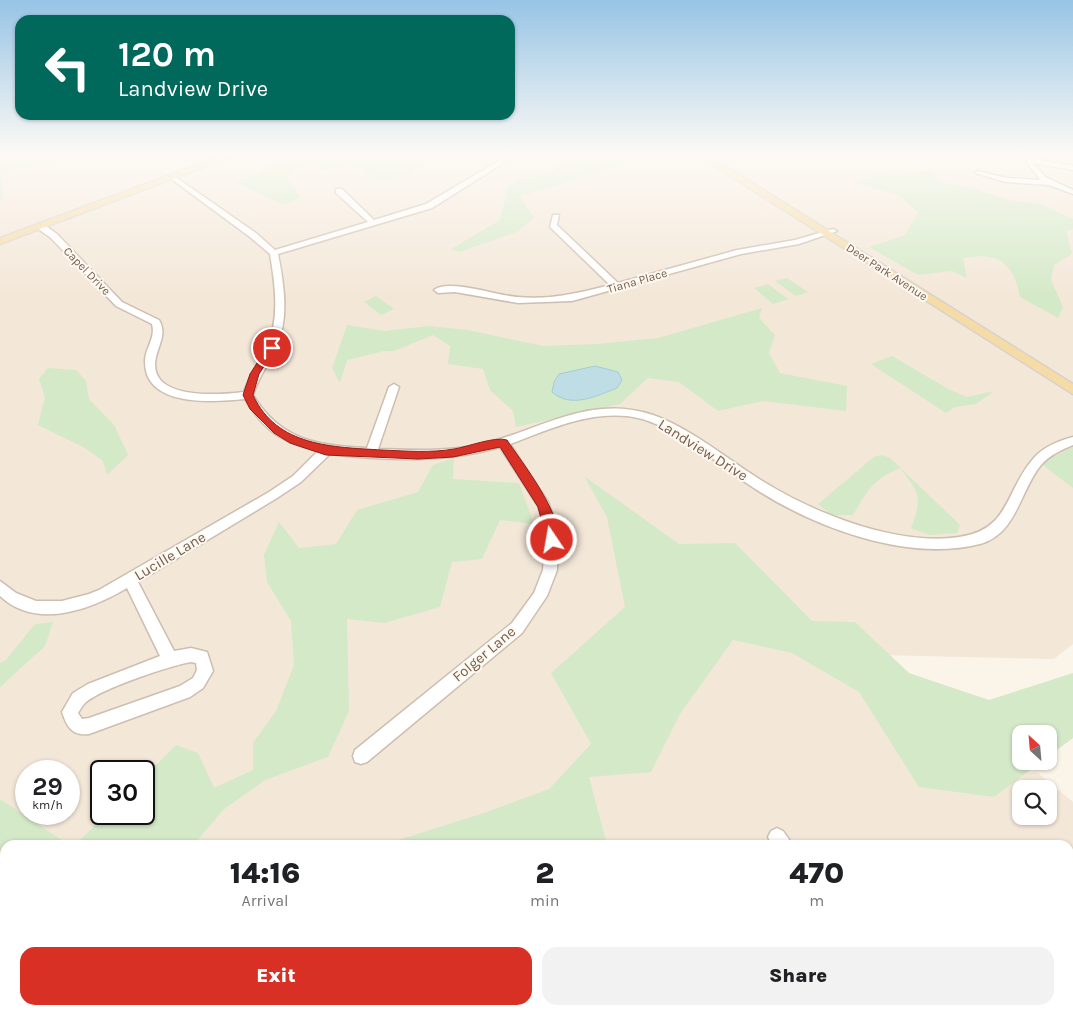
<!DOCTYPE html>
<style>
body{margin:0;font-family:Karla,sans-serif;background:#f2f2f2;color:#202124;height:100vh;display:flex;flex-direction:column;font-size:19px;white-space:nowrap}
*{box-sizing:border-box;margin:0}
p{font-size:16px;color:#757577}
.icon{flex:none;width:28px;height:28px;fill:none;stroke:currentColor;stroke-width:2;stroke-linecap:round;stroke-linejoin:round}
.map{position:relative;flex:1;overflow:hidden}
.side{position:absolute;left:0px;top:840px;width:1074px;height:175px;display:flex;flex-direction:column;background:#fff;border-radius:15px 15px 0 0;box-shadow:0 1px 4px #0004}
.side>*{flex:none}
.guide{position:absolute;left:15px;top:15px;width:500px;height:105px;border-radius:15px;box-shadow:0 1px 4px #0004;background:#00695c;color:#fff;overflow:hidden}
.needle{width:32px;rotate:334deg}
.buttons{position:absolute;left:1012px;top:725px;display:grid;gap:10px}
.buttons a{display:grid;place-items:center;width:45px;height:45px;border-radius:10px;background:#fff;box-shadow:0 1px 4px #0004;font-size:25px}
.speed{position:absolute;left:15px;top:760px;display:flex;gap:10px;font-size:25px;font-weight:700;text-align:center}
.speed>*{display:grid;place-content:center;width:65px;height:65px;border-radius:50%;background:#fff;box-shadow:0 1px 4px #0004;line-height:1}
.speed small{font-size:12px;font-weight:400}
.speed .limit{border:2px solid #111;border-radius:8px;background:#fff;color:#111}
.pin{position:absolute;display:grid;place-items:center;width:42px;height:42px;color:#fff;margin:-21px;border:2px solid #fff;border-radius:50%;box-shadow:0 1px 5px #0007}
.me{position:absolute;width:55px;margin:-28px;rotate:348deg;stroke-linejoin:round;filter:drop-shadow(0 0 4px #0008)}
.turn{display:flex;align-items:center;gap:18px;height:105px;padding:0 20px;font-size:22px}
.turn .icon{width:65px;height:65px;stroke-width:2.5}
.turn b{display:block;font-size:35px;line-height:42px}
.eta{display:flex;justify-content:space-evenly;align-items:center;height:85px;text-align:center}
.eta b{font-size:30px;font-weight:800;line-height:35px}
.action{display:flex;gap:10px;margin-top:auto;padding:10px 20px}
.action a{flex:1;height:58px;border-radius:15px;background:#d93025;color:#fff;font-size:20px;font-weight:800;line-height:58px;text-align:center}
.action a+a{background:#f2f2f2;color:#202124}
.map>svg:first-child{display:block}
.residential{fill:#f3e7d8;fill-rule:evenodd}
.green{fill:#d4e9c8}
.water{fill:#bedde4;stroke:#a5ccd5}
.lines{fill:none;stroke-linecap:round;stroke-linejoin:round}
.minor-casing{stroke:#cdbeb0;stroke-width:3}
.major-casing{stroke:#d8d2cd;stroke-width:3}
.minor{fill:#fff;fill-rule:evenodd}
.major{fill:#f5dba6;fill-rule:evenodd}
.route{fill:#d93025;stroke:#8d1f18}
.labels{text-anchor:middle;stroke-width:4;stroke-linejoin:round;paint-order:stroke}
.far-street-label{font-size:12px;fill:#755d4e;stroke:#fef9f0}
.street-label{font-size:15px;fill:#755d4e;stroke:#fef9f0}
</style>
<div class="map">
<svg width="1073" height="1015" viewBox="0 0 1073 1015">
<rect width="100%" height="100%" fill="#fbf5e9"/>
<path class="residential" d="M0 154H1073V644L1054 659 879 655 925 766 1038 773 1073 802V1015H0ZM26 771H69V814H26ZM101 771H144V814H101ZM1021 789H1049V816H1021ZM5 845H1069V1010H5Z"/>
<g class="green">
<polygon points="51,154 69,154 50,160 55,164 48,167 37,164 8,172 3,178 2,201 0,201 0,167"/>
<polygon points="297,154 333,154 427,162 408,177 376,179 354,165 339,163 341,167 320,170 318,166 334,163 301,166 286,177 301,198 284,205 237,183"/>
<polygon points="717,154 781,154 734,165"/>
<polygon points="899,154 939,154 922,162 892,159"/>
<polygon points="581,157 605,162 637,161 520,196 534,218 517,232 459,252 451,249 500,220 508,187 519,180 550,173 565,162"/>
<path d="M930 169 942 183 967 187 1010 200 1040 204 1073 219V229L1066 231 1072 254 1054 265 1051 280 1063 307 1058 318 1020 297C1013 261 998 252 963 258L967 278 952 271 918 275 869 247 905 235 918 212 899 195 855 183 876 173 903 176Z"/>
<polygon points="787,278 808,292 796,296 775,281"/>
<polygon points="768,284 788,299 773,304 754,288"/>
<polygon points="376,296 394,309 381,315 364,302"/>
<polygon points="762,308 759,318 775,335 769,353 780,373 847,386 846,411 763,401 718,411 679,382 648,378 620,404 516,427 513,411 490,390 483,369 448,364 450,346 433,335 394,351 384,351 347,360 340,383 332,368 347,325 384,331 429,326 468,330 543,346 597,344 658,338"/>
<polygon points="892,356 948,389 967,397 994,391 976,404 955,407 946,413 871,364"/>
<polygon points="48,368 76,370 86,381 89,399 114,425 128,455 107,475 103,461 85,448 38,425 45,398 39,379"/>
<polygon points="1073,447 1073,488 1040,463"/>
<path d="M881 455 890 458 960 525 957 533 929 535 911 528C923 497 920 494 900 468 873 479 867 491 853 515H831L818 504 874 457Z"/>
<polygon points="454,458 453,479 519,483 534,524 500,520 482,559 452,562 440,607 384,623 347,619 349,711 328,757 265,780 223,810 197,841 199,845 75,845 107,814 144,814 144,777 176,745 198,753 214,788 253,770 253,743 276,711 294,665 291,621 267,582 264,555 279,522 299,548 336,544 357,510 418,492 433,465"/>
<polygon points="584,476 679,544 735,543 812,621 855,622 909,673 989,700 1073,673 1073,738 1049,756 1049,734 1021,734 1021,761 1042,761 994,797 919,787 859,692 792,653 733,640 680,714 651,772 589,777 607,845 382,845 484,813 549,789 591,744 551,673 625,607 607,517"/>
<polygon points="53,622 45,646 0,687 0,663 6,660 35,624"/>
<polygon points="0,799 69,845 5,845 5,929 0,907"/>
<polygon points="23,1010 432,1010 423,1015 24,1015"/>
<polygon points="566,1010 749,1010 752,1015 568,1015"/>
</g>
<path class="water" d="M595 366 618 372 622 380 617 388C597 396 571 409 552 392L554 382 559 374Z"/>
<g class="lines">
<defs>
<g id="minor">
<path d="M510 154H518L432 208 278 254C284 284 289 317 277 346 270 363 258 377 253 395 280 440 317 446 367 448L389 387 394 384 399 387 378 449C413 450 449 452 483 444 542 429 590 394 653 415 689 428 721 454 753 475 805 510 895 547 959 537 1010 530 1005 491 1033 459 1043 447 1058 441 1073 437V445C1061 450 1050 455 1041 465 1020 490 1017 534 980 544 905 563 807 525 745 482 712 459 667 420 627 416 585 412 548 430 510 444L548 502 558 530 557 570 547 596 522 633 367 762 361 764 355 762 353 756 355 750 512 623 534 593 543 570 546 530 538 506 500 447C446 463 386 461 330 454L301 482 277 498 138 582 174 651 191 648 207 652 213 671 203 688 190 697 89 734C72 736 67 727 62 712L73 693 88 684 160 656 127 588C90 610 36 630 0 596V581L16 593 36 601H62L89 594 99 590 269 492 293 476 318 451C283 443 264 431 245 399 214 402 144 408 145 361 145 348 156 338 152 324L116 306 51 238 37 228V224H43L57 234 122 302 159 320C167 333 159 344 156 357 146 401 218 395 244 392 249 375 260 362 267 347 280 318 275 284 270 254L250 237 170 178V176H174L256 233 275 250 368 222 336 193V189H342L374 220 426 204ZM191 662 196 663 197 670 193 678 180 686 89 718 82 719 78 713C80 710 82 706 85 703 100 689 169 666 191 662Z"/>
<polygon points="837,154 844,154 839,158 836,156"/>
<polygon points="1029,154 1035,154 1034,159 1073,166 1073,170 1033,163 1045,177 1073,190 1073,194 1049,185 1006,182 975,173 978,171 1006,178 1041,180 1027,163"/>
<path d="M553 215H559L557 225 618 283 737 250 795 240 833 229 837 231 799 244 741 254 572 301 518 303 455 292 438 293 434 290C448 278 498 296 518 297 549 300 580 293 610 285L550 227Z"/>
<polygon points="777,828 783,831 793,845 772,845 768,837 771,831"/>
<polygon points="976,1010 1004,1010 1007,1015 978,1015"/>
</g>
<g id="major">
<polygon points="226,154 238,154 0,244 0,238"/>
<polygon points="696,154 706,154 1073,384 1073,394"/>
</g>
</defs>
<use href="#minor" class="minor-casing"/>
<use href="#major" class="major-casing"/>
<use href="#minor" class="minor"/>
<use href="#major" class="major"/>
</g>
<linearGradient id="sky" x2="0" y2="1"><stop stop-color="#97c4e6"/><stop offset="0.52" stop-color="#fdfaf5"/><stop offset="1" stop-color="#fdfaf5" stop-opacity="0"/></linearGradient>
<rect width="1073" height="296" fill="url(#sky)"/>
<path class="route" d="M268 346 276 348 259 374 253 395C277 447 333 447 382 450 406 451 431 453 454 449 467 447 495 436 507 440 520 460 568 520 556 544H548L538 507 500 447 453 457 418 459 326 455 290 443 274 433 250 409 243 395 250 374Z"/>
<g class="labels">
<g class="far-street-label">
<text transform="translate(87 271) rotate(46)" y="4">Capel Drive</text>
<text transform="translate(887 272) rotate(33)" y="4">Deer Park Avenue</text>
<text transform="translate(637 281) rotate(-16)" y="4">Tiana Place</text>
</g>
<g class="street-label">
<text transform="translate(703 450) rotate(32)" y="5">Landview Drive</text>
<text transform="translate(170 556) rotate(-31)" y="5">Lucille Lane</text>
<text transform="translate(484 654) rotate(-40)" y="5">Folger Lane</text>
</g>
</g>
</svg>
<div class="buttons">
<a><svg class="needle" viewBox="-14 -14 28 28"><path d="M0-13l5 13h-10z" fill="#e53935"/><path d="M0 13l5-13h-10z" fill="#757577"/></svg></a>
<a><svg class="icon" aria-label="search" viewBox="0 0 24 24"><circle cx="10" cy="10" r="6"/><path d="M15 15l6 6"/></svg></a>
</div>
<div class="speed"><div>29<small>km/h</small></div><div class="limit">30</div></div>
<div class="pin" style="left:272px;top:348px;background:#d93025"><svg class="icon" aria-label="arrive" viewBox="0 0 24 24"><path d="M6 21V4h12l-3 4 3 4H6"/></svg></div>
<svg class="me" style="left:552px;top:540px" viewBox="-20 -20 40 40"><circle r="17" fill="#d93025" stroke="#fff" stroke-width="3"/><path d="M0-11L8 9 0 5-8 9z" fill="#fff"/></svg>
<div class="guide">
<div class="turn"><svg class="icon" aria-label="left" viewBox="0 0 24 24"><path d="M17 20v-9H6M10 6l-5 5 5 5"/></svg><div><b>120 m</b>Landview Drive</div></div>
</div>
<section class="side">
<div class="eta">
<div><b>14:16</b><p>Arrival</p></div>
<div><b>2</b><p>min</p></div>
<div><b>470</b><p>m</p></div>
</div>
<div class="action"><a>Exit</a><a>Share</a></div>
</section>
</div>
